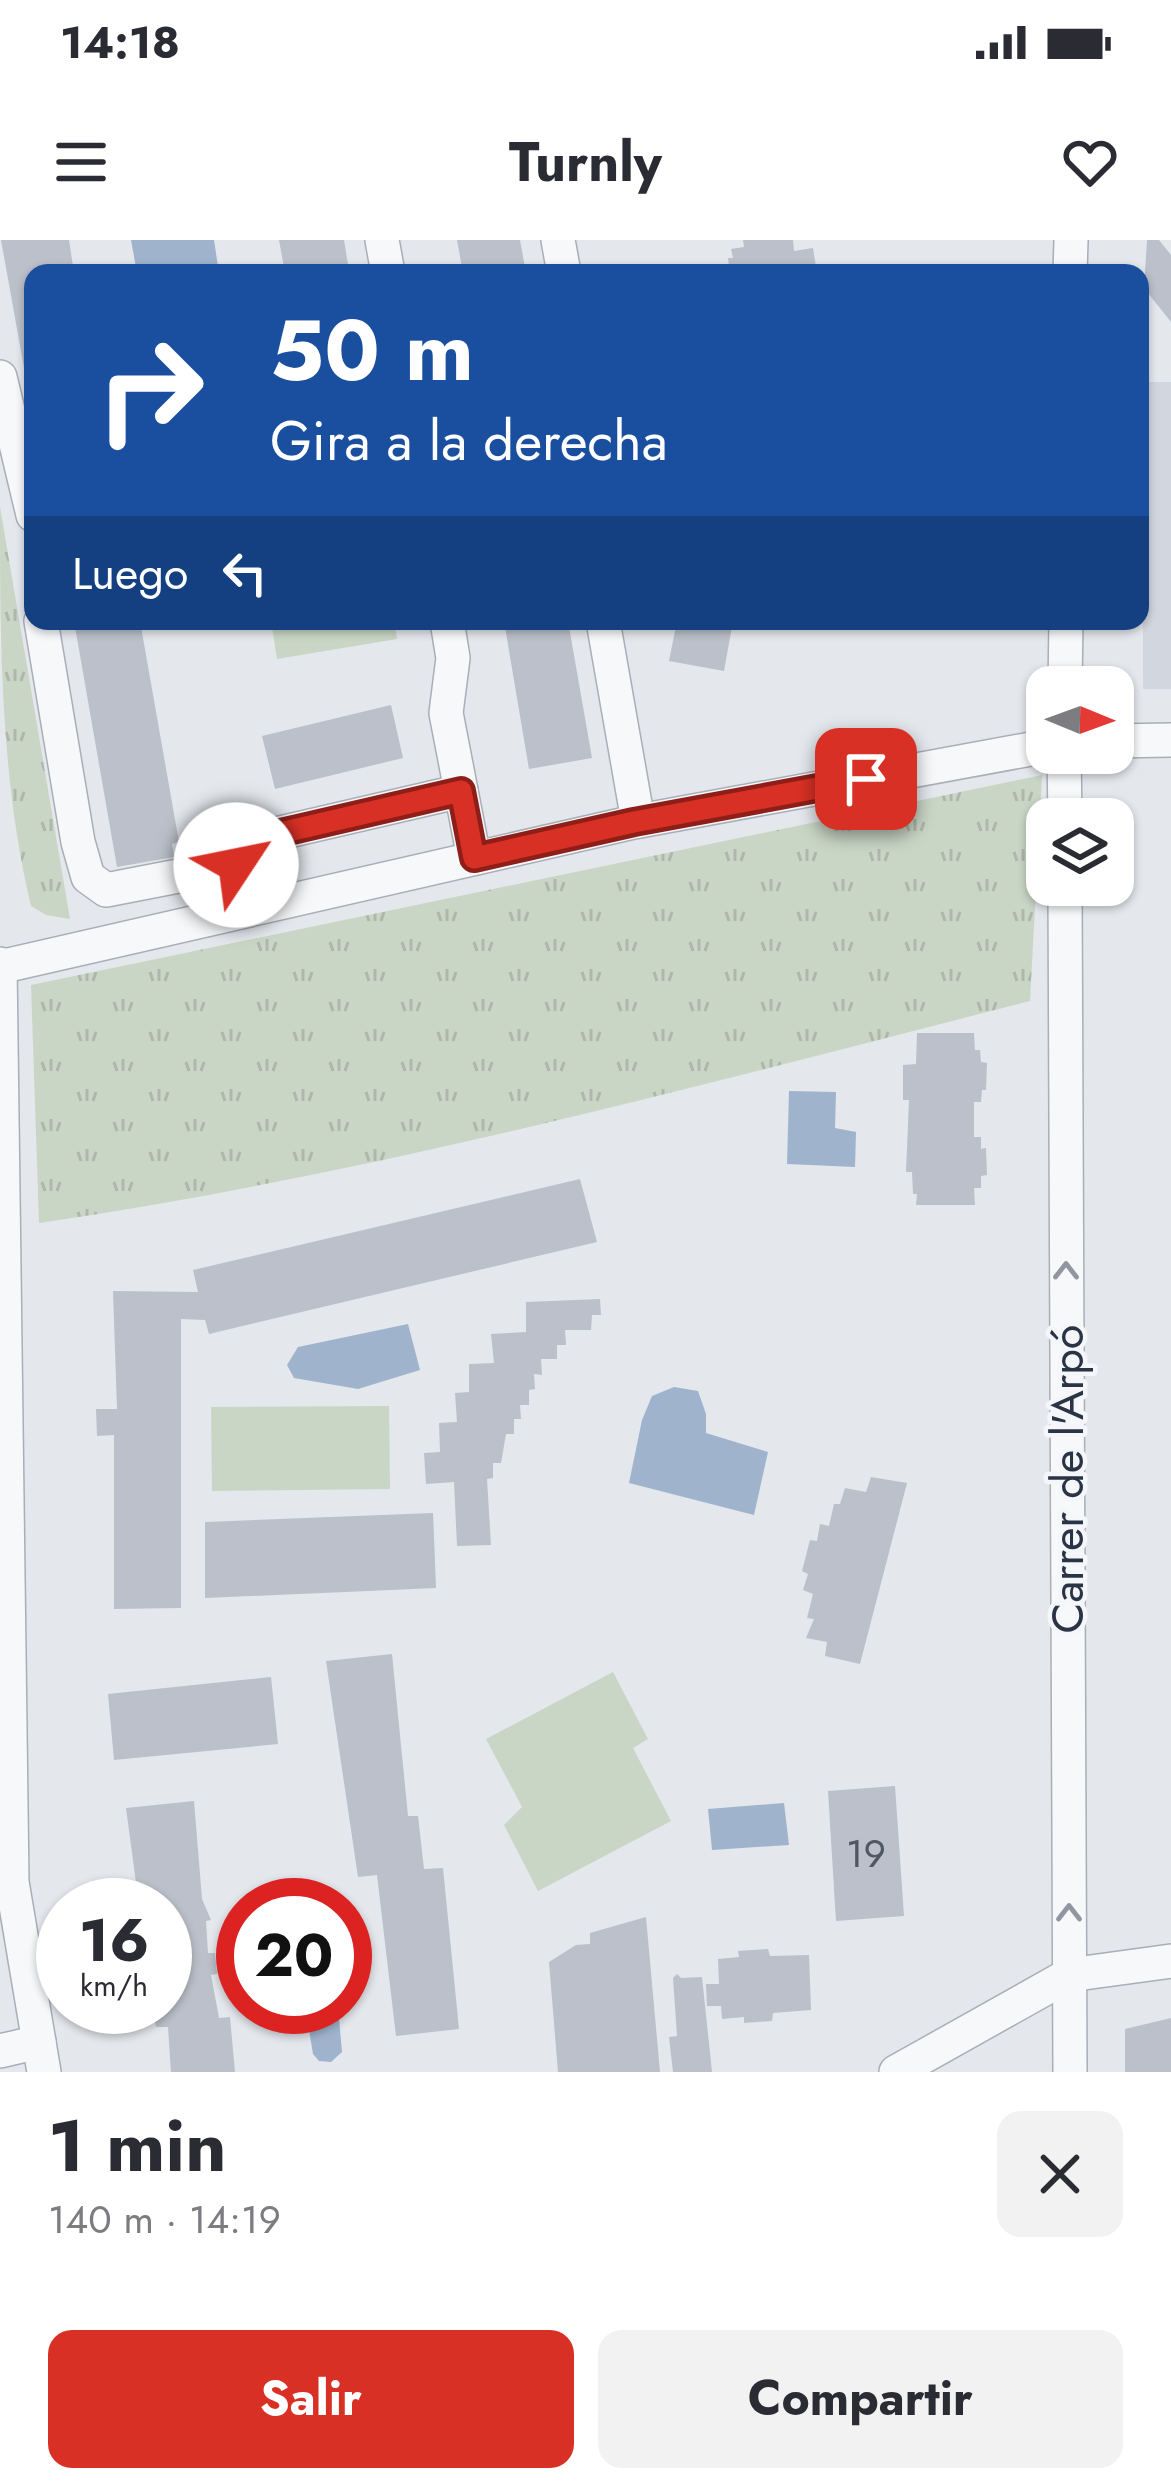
<!DOCTYPE html>
<html lang="es">
<meta charset="utf-8">
<style>
body{margin:0;font-family:Jost,sans-serif;background:#f2f2f3;color:#2b2b33;height:100vh;display:flex;flex-direction:column;font-size:45px;white-space:nowrap}
*{box-sizing:border-box;margin:0}
p{font-size:39px;color:#7c7c81}
.icon{flex:none;width:66px;height:66px;fill:none;stroke:currentColor;stroke-width:2;stroke-linecap:round;stroke-linejoin:round}
.map{position:relative;height:1832px;overflow:hidden}
.panel{display:flex;flex-direction:column;background:#fff;flex:1}
.panel>*{flex:none}
.banner{position:absolute;left:24px;top:24px;width:1125px;height:366px;border-radius:24px;box-shadow:0 3px 9px #0004;background:#1a4fa0;color:#fff;overflow:hidden}
.needle{width:78px;rotate:91deg}
.controls{position:absolute;left:1026px;top:426px;display:grid;gap:24px}
.controls a{display:grid;place-items:center;width:108px;height:108px;border-radius:24px;background:#fff;box-shadow:0 3px 9px #0004;font-size:60px}
.speed{position:absolute;left:36px;top:1638px;display:flex;gap:24px;font-size:60px;font-weight:700;text-align:center}
.speed>*{display:grid;place-content:center;width:156px;height:156px;border-radius:50%;background:#fff;box-shadow:0 3px 9px #0004;line-height:1}
.speed small{font-size:30px;font-weight:400}
.speed .limit{border:18px solid #d22;background:#fff;color:#111}
.pin{position:absolute;display:grid;place-items:center;width:102px;height:102px;color:#fff;margin:-51px;border-radius:24px;box-shadow:0 6px 18px #0006}
.me{position:absolute;width:132px;margin:-66px;rotate:56deg;stroke-linejoin:round;filter:drop-shadow(0 0 9px #0008)}
.turn{display:flex;align-items:center;gap:42px;height:252px;padding:0 48px;font-size:54px}
.turn .icon{width:156px;height:156px;stroke-width:2.5}
.turn b{display:block;font-size:84px;line-height:102px}
.then{display:flex;align-items:center;height:114px;padding:0 48px;background:#0003;gap:24px;font-size:45px}
.round{display:grid;place-items:center;flex:none;width:126px;height:126px;border-radius:24px;background:#f2f2f3}
.head{display:flex;align-items:center;justify-content:space-between;height:204px;padding:0 48px}
h1{font-size:72px;font-weight:700;line-height:90px}
.action{display:flex;gap:24px;margin-top:auto;padding:24px 48px}
.action a{flex:1;height:138px;border-radius:24px;background:#d93025;color:#fff;font-size:48px;font-weight:700;line-height:138px;text-align:center}
.action a+a{background:#f2f2f3;color:#2b2b33}
.status{display:flex;justify-content:space-between;align-items:center;height:84px;padding:0 60px;background:#fff;direction:ltr}
.status svg{height:33px;fill:currentColor}
header{display:flex;justify-content:space-between;align-items:center;height:156px;padding:0 48px;background:#fff;font-size:54px;font-weight:700}
.map>svg:first-child{display:block}
.built{fill:#d2d6de}
.park{fill:url(#park-tufts)}
.pitch{fill:#c9d6c5}
.water{fill:#9fb4cc}
.building{fill:#bbc0ca}
.lines{fill:none;stroke-linecap:round;stroke-linejoin:round}
.minor-casing{stroke:#a9aeb7;stroke-width:36}
.minor{stroke:#f7f8fa;stroke-width:33}
.oneway{stroke:#9196a0}
.route-casing{stroke:#8d1f18;stroke-width:30}
.route{stroke:#d93025;stroke-width:21}
.labels{text-anchor:middle;stroke-width:9;stroke-linejoin:round;paint-order:stroke}
.number-label{font-size:39px;fill:#4f5766}
.street-label{font-size:45px;fill:#2b3445;stroke:#f4f6f9}
</style>
<div class="status"><b>14:18</b><svg viewBox="0 0 49 12"><path d="M0 12V9h3v3zM5 12V6h3v6zM10 12V3h3v9zM15 12V0h3v12zM26 1h20v11H26zM47 4h2v5h-2z"/></svg></div>
<header><svg class="icon" aria-label="menu" viewBox="0 0 24 24"><path d="M4 6h16M4 12h16M4 18h16"/></svg>Turnly<svg class="icon" aria-label="heart" viewBox="0 0 24 24"><path d="M12 20l-8-8c-3-5 5-10 8-4 3-6 11-1 8 4z"/></svg></header>
<div class="map">
<svg width="1171" height="1832" viewBox="0 0 1171 1832">
<defs>
<pattern id="park-tufts" width="24" height="20" patternUnits="userSpaceOnUse" patternTransform="scale(3)"><rect width="24" height="20" fill="#c9d6c5"/><path d="M3 7l-1-3M5 7V3M7 7l1-3M15 17l-1-3M17 17v-4M19 17l1-3" fill="none" stroke="#adb8ab"/></pattern>
</defs>
<rect width="100%" height="100%" fill="#e4e7ec"/>
<rect class="built" x="1143" y="142" width="28" height="307"/>
<g class="park">
<path d="M0 267 70 679 46 675 31 666C0 537 0 400 0 267Z"/>
<path d="M1042 535 1030 761C702 845 374 934 39 983L31 745Z"/>
</g>
<g class="pitch">
<polygon points="271,381 394,381 397,399 277,419"/>
<polygon points="389,1166 390,1249 212,1251 211,1167"/>
<polygon points="613,1432 648,1499 633,1508 671,1581 538,1651 504,1585 522,1567 486,1499"/>
</g>
<g class="water">
<polygon points="131,0 214,0 219,33 137,33"/>
<polygon points="789,851 836,852 835,888 856,892 855,927 787,924"/>
<polygon points="408,1084 420,1130 358,1149 294,1138 287,1125 298,1107"/>
<polygon points="674,1147 698,1151 706,1174 706,1193 768,1212 754,1275 629,1243 642,1180 652,1156"/>
<polygon points="784,1563 789,1605 712,1610 708,1569"/>
<polygon points="276,1767 338,1767 342,1812 331,1822 319,1821 313,1814 309,1790 279,1793"/>
</g>
<g class="building">
<polygon points="1,0 69,0 74,33 33,33 33,149 28,150"/>
<polygon points="279,0 344,0 349,31 285,33"/>
<polygon points="457,0 520,0 526,33 463,33"/>
<polygon points="743,0 793,0 794,11 813,8 817,33 730,33 728,18 733,18 731,9 744,7"/>
<polygon points="1147,0 1159,0 1171,15 1171,82 1144,48"/>
<polygon points="74,381 140,381 179,602 172,604 174,617 117,627"/>
<polygon points="504,381 568,381 592,518 529,529"/>
<polygon points="677,381 733,381 724,431 669,421"/>
<polygon points="391,465 403,518 275,549 262,496"/>
<polygon points="917,793 974,793 975,810 980,810 981,822 987,823 986,850 982,850 981,862 974,862 974,897 981,897 981,909 986,908 987,935 981,936 981,948 974,948 975,965 916,965 917,954 913,954 912,932 906,932 909,860 903,860 903,825 916,824"/>
<polygon points="580,939 597,1002 209,1094 205,1080 181,1079 181,1368 114,1369 114,1195 97,1196 96,1169 117,1169 113,1051 198,1052 193,1030"/>
<polygon points="600,1059 601,1075 592,1075 591,1090 565,1090 566,1105 557,1105 557,1119 541,1119 542,1135 534,1134 535,1149 529,1150 529,1165 520,1165 521,1179 514,1179 514,1194 506,1194 501,1223 493,1223 493,1238 487,1239 491,1305 457,1306 454,1242 426,1244 424,1213 440,1212 439,1183 457,1182 455,1153 469,1152 469,1124 494,1123 491,1094 526,1092 526,1062"/>
<polygon points="871,1237 907,1243 860,1424 825,1416 827,1402 806,1398 814,1379 807,1378 813,1354 803,1350 808,1334 802,1331 810,1300 817,1301 820,1284 829,1286 834,1264 840,1264 845,1248 866,1252"/>
<polygon points="433,1273 436,1348 205,1358 205,1282"/>
<polygon points="392,1414 408,1576 418,1576 424,1629 443,1628 459,1789 396,1796 377,1635 358,1637 326,1421"/>
<polygon points="271,1437 278,1504 114,1520 108,1454"/>
<polygon points="895,1546 904,1676 836,1681 828,1551"/>
<polygon points="194,1561 202,1659 211,1680 206,1681 208,1713 215,1713 217,1734 211,1735 219,1778 230,1777 235,1832 171,1832 168,1787 156,1787 153,1767 165,1767 165,1665 139,1665 126,1568"/>
<polygon points="646,1677 660,1832 558,1832 549,1722 576,1705 590,1704 590,1693"/>
<polygon points="768,1709 770,1716 809,1715 811,1770 773,1773 772,1781 744,1783 744,1777 722,1779 721,1766 707,1766 706,1744 719,1744 718,1719 739,1717 738,1711"/>
<polygon points="677,1734 681,1738 702,1737 712,1832 673,1832 669,1797 677,1796 673,1738"/>
<polygon points="1171,1778 1171,1832 1125,1832 1125,1789"/>
</g>
<g class="lines">
<defs>
<g id="minor">
<polyline points="382,0 388,33"/>
<polyline points="558,0 564,33"/>
<polyline points="1070,33 1071,0"/>
<polyline points="0,137 33,275"/>
<polyline points="41,381 78,602 88,637 106,650 235,625 280,593 461,551"/>
<polyline points="447,381 453,418 446,473 474,618"/>
<polyline points="603,381 638,581"/>
<polyline points="1065,447 1066,381"/>
<polyline points="1113,501 1171,500"/>
<polyline points="1064,513 1065,579"/>
<polyline points="1065,645 1070,1832"/>
<polyline points="0,724 12,1642 44,1832"/>
<polyline points="0,727 634,582 1047,506"/>
<polyline points="0,1811 39,1802"/>
<polyline points="896,1832 1069,1735 1171,1721"/>
</g>
</defs>
<use href="#minor" class="minor-casing"/>
<use href="#minor" class="minor"/>
</g>
<defs><path id="oneway-chevron" d="M-2-3.5L2.5 0L-2 3.5" fill="none" stroke-width="1.6" stroke-linecap="round" stroke-linejoin="round" transform="scale(3)"/></defs>
<g class="oneway">
<use href="#oneway-chevron" transform="translate(1066 1031) rotate(-90)"/>
<use href="#oneway-chevron" transform="translate(1069 1673) rotate(-90)"/>
</g>
<g class="lines">
<defs>
<polyline id="route" points="236,625 280,593 461,551 474,618 634,582 866,539"/>
</defs>
<use href="#route" class="route-casing"/>
<use href="#route" class="route"/>
</g>
<g class="labels">
<g class="number-label">
<text x="866" y="1627">19</text>
</g>
<g class="street-label">
<text transform="translate(1067 1239) rotate(-90)" y="16">Carrer de l'Arpó</text>
</g>
</g>
</svg>
<div class="controls">
<a><svg class="needle" viewBox="-14 -14 28 28"><path d="M0-13l5 13h-10z" fill="#e53935"/><path d="M0 13l5-13h-10z" fill="#7c7c81"/></svg></a>
<a><svg class="icon" aria-label="layers" viewBox="0 0 24 24"><path d="M12 4l9 5-9 5-9-5zM3 14l9 5 9-5"/></svg></a>
</div>
<div class="speed"><div>16<small>km/h</small></div><div class="limit">20</div></div>
<div class="pin" style="left:866px;top:539px;background:#d93025"><svg class="icon" aria-label="arrive" viewBox="0 0 24 24"><path d="M6 21V4h12l-3 4 3 4H6"/></svg></div>
<svg class="me" style="left:236px;top:625px" viewBox="-20 -20 40 40"><circle r="19" fill="#fff"/><path d="M0-13L10 11 0 6-10 11z" fill="#d93025"/></svg>
<div class="banner">
<div class="turn"><svg class="icon" aria-label="right" viewBox="0 0 24 24"><path d="M7 20v-9h11M14 6l5 5-5 5"/></svg><div><b>50 m</b>Gira a la derecha</div></div>
<div class="then">Luego<svg class="icon" aria-label="left" viewBox="0 0 24 24"><path d="M17 20v-9H6M10 6l-5 5 5 5"/></svg></div>
</div>
</div>
<section class="panel">
<div class="head"><div><h1>1 min</h1><p>140 m · 14:19</p></div><a class="round"><svg class="icon" aria-label="close" viewBox="0 0 24 24"><path d="M6 6l12 12M18 6L6 18"/></svg></a></div>
<div class="action"><a>Salir</a><a>Compartir</a></div>
</section>
